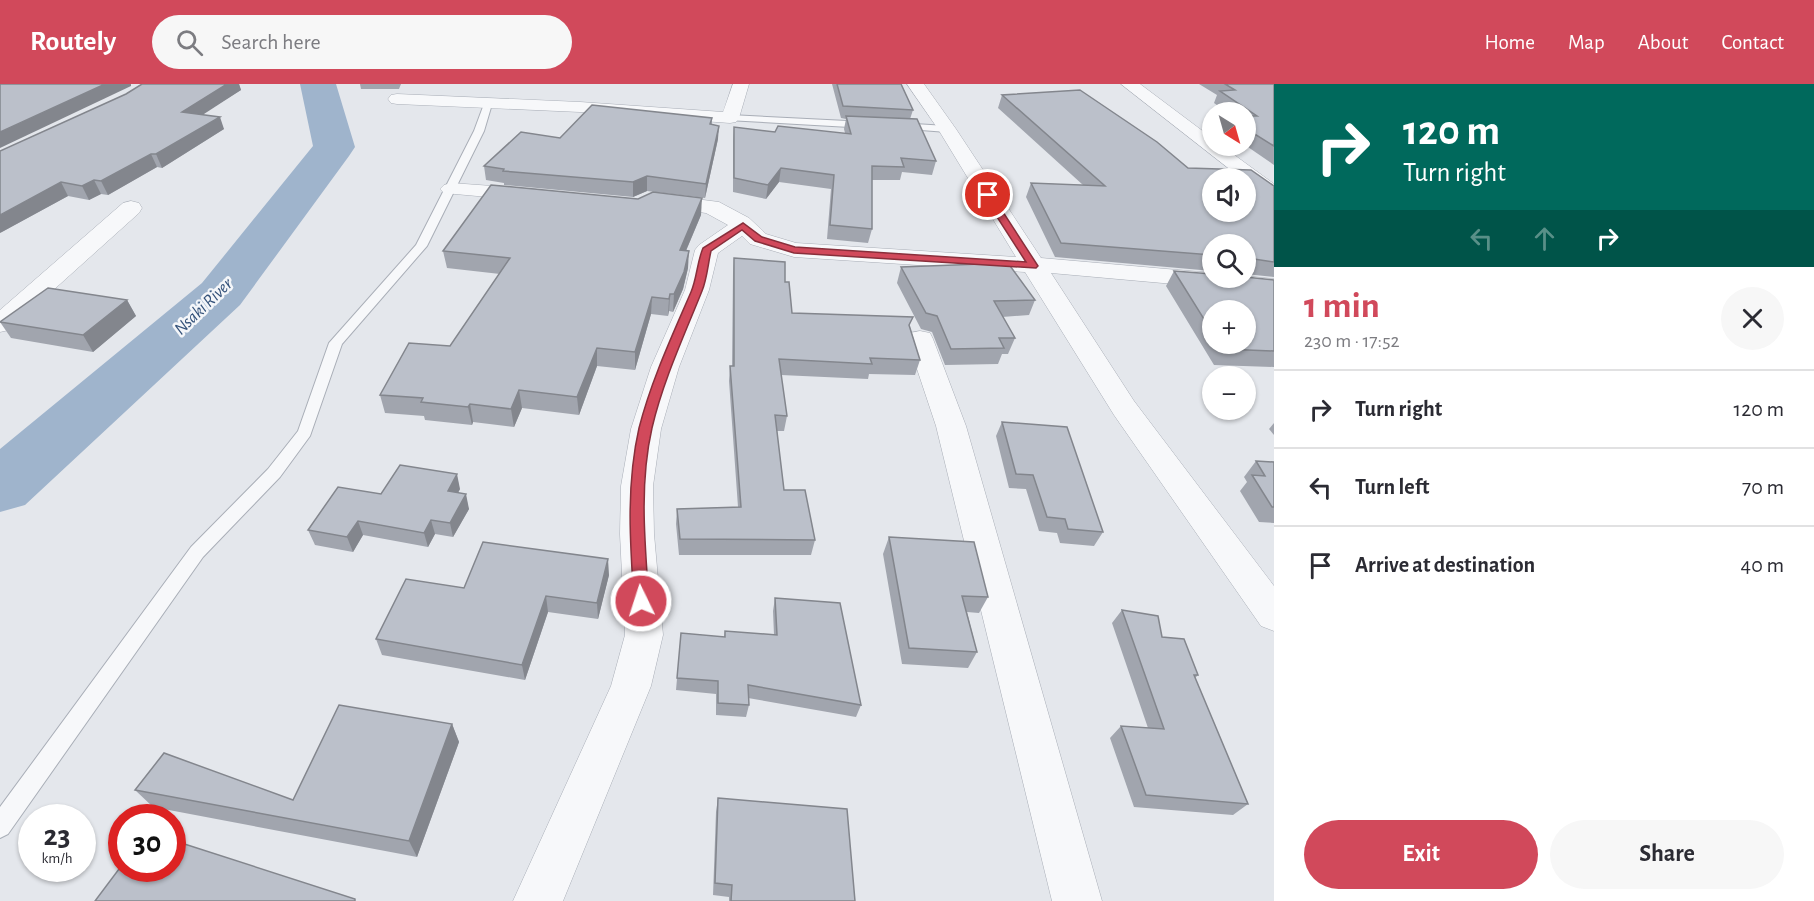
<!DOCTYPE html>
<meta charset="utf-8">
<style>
body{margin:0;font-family:"Alegreya Sans",sans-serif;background:#f7f7f7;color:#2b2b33;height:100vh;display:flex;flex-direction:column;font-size:22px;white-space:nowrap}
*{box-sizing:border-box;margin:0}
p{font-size:20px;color:#7c7c81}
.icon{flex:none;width:33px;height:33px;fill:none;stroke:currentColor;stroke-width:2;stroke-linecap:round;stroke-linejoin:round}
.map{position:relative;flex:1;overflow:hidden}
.side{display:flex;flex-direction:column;background:#fff;width:540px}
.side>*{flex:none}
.banner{background:#00695c;color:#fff;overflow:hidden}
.needle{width:39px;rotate:143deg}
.controls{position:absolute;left:1202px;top:18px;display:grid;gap:12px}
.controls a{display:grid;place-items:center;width:54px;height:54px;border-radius:50%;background:#fff;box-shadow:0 2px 4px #0004;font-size:30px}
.speed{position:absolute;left:18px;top:720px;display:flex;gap:12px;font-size:30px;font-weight:700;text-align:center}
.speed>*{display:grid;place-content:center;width:78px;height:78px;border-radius:50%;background:#fff;box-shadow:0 2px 4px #0004;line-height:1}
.speed small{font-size:15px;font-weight:400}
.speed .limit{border:9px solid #d22;background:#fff;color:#111}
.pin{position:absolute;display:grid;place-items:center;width:51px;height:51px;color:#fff;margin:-26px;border:3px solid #fff;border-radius:50%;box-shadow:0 2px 6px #0007}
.me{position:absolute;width:66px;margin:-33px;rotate:356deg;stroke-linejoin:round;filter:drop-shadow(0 0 4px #0008)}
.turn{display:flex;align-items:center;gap:21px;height:126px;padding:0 30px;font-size:27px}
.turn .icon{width:78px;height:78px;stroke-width:2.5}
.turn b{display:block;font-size:42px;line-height:51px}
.lanes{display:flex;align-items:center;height:57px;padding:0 30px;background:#0003;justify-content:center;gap:30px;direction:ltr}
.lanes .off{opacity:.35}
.round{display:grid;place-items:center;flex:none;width:63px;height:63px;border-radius:32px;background:#f7f7f7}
.headline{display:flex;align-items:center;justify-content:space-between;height:102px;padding:0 30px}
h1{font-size:36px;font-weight:700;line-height:45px;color:#d1495b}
.cta{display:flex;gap:12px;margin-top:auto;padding:12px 30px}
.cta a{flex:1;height:69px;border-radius:36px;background:#d1495b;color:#fff;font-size:24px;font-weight:700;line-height:69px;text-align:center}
.cta a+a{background:#f7f7f7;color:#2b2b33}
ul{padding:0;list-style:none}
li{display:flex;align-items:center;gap:18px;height:78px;padding:0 30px;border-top:2px solid #e1e1e2}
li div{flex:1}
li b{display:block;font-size:22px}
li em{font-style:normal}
header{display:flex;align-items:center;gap:36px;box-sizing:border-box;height:84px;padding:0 30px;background:#d1495b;color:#fff}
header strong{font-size:28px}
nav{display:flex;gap:33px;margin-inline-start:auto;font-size:21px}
.search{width:420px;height:54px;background:#f7f7f7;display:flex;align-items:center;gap:15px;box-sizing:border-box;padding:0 21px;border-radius:33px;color:#7c7c81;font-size:22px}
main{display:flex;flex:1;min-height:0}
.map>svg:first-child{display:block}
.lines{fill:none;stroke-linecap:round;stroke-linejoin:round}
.river{fill:#9fb4cc;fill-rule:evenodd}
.lane-casing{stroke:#a9aeb7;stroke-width:2}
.street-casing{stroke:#a9aeb7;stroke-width:1}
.lane{fill:#f7f8fa;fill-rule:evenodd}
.street{fill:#f7f8fa;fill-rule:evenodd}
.wall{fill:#a1a5ae;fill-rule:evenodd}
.shaded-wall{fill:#83868d}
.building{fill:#bbc0ca;stroke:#83868d;stroke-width:1.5;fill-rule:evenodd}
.route{fill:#d1495b;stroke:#882f3b;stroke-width:1.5}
.labels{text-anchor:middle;stroke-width:5;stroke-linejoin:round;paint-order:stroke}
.far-water-label{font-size:18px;font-style:italic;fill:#34527a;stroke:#f4f6f9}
</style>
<header>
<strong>Routely</strong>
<div class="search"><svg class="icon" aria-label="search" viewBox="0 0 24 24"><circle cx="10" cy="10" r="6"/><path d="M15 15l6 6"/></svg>Search here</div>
<nav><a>Home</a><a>Map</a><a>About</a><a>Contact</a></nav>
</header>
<main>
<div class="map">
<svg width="1274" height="817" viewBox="0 0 1274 817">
<rect width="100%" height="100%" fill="#e4e7ec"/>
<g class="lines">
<polygon class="river" points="300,0 336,0 355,63 349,72 240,221 25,421 0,428 0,365 202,199 313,62"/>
<defs>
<g id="lane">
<polygon points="488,17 492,20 484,47 427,162 342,260 310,352 280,393 203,473 8,750 0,754 0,723 191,463 268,385 298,347 329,259 416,161 474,47 484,20"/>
<polygon points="730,31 867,38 872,41 867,44 727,36 727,32"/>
<polygon points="898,39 947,42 952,45 947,48 895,44 895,40"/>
</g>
<g id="street">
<polygon points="733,0 749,0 739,34 736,38 730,39 580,28 397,20 391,19 388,15 391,11 397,10 580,18 723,28"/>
<polygon points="907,0 924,0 956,45 1041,174 1212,189 1212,194 1245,192 1274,195 1274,209 1051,189 1134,317 1274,502 1274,547 1261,542 1114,331 1025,188 794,173 750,160 742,152 718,169 709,206 679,283 661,345 653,402 654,450 663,551 651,602 563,817 513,817 611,602 625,551 620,450 621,402 631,345 651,283 685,206 695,166 699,161 728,141 706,129 656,122 648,121 645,116 648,111 656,110 719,118 749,134 766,150 796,159 1016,173 938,45"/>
<polygon points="1121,0 1140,0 1212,54 1212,62 1222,62 1274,100 1274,116 1267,114 1245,98 1245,94 1241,94"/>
<polygon points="451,99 533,105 541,106 544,111 541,116 533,117 444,109 440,105 444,101"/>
<polygon points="131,117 139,119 142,124 139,129 9,246 0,248 0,226 123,119"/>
<polygon points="920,247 930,249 933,255 966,342 1102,817 1052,817 936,342 907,255 910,249"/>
</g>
</defs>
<use href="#lane" class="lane-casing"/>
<use href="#street" class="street-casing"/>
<use href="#lane" class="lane"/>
<use href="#street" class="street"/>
</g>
<g class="wall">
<polygon points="142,0 239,0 241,6 202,30 224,45 162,84 157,83 108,111 101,110 89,116 68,112 0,149"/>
<polygon points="360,0 401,0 399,5 361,5"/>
<polygon points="832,0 901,0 913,26 910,35 936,77 932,91 902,88 900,96 872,96 872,145 868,159 827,155 831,105 779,98 766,115 733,108 733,57 734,43 775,48 845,49 844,45 846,35 841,34"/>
<polygon points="1199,0 1274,0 1274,81 1245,61 1245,28 1227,28 1214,19 1217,11"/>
<polygon points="1002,11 1188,84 1274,102 1274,193 1245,190 1245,160 1212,160 1212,187 1055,173 1026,113 1031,99 1083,101 998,24"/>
<polygon points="712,34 712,41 718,55 705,114 647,107 633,113 504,101 504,99 486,96 484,82 560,54"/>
<polygon points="701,131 686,167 688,184 683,205 673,228 669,227 668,232 651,230 635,286 597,282 579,331 522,324 514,343 473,338 472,341 425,336 424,332 385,329 380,311 450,262 500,190 447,184 443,167"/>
<polygon points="734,174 785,198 792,229 910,243 920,276 915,291 869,290 868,295 781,291 787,332 784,347 777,347 784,406 815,456 811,471 679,471 676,440 677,425 738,423 729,297 730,282 732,282 733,188"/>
<polygon points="901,183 1035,216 1029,231 1002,233 1015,254 1008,270 1002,270 998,280 945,281 932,248 921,245 897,199"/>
<path d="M1174 187 1274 196V283L1214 281 1166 202ZM1212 226 1245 260H1212Z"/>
<polygon points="127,216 136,232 93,268 11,254 0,238"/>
<polygon points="1002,338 1103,448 1094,462 1060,459 1057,449 1039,447 1026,405 1009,404 996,352"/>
<polygon points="1274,339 1274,351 1269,345"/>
<polygon points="1256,377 1274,378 1274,439 1259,438 1240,407 1247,398 1244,393"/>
<polygon points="460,405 458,409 469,425 453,453 435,450 428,463 363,451 353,468 315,461 308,446 381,410"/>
<polygon points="889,453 988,513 979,529 967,528 977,568 968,584 902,580 883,470"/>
<polygon points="609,491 598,535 548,528 525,596 382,571 376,555 464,504"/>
<polygon points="775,514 861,621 856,633 748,614 749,621 746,633 716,631 716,610 676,606 681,549 724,553 725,547 774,551 773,527"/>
<polygon points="1122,526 1162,553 1198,591 1195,594 1248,720 1233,731 1134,723 1110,654 1121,642 1148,644 1112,539"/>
<polygon points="452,640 459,658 417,773 153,723 135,706 293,716"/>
<polygon points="718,714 855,817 729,817 729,813 713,811 716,728"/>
</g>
<g class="shaded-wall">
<polygon points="105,0 131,0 131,2 0,64 0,48"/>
<polygon points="227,0 239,0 241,6 187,41 182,28"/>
<polygon points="220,33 224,45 162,84 156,70"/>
<polygon points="719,42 718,55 705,114 706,100"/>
<polygon points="151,70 157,83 108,111 101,97"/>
<polygon points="781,84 779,98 766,115 768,101"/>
<polygon points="647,92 647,107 633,113 633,98"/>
<polygon points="94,96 101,110 89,116 82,102"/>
<polygon points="61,98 68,112 0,149 0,131"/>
<polygon points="702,114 701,131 679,183 680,166"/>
<polygon points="689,167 688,184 683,205 673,228 674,210"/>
<polygon points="670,210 669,227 668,232 669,215"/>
<polygon points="652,213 651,230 635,286 635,268"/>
<polygon points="127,216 136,232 93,268 83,251"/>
<polygon points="597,264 597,282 579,331 577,313"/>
<polygon points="519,306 522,324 514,343 511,325"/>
<polygon points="470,320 473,338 472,341 468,323"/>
<polygon points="457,390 460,405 451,421 448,407"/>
<polygon points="466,410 469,425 453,453 450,439"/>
<polygon points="431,436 435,450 428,463 424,449"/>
<polygon points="358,437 363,451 353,468 347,453"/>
<polygon points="608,475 609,491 598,535 597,519"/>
<polygon points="546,512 548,528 525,596 522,581"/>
<polygon points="452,640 459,658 417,773 409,757"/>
</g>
<g class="building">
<polygon points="0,0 105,0 0,48"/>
<polygon points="142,0 227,0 182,28 220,33 156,70 151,70 101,97 94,96 82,102 61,98 0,131 0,67 126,10"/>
<polygon points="837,0 901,0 913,26 843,22"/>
<polygon points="1225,0 1274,0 1274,62 1245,44 1245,32 1257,32 1220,7 1235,6"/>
<path d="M1080 6 1157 58 1188 84 1251 86 1274 102V178L1254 175 1245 176V160H1212V171L1061 159 1031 99 1105 102 1002 11ZM1212 94H1245V128H1212Z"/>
<polygon points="592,21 712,34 710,40 719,42 706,100 647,92 633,98 503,87 504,85 484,82 521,48 560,54"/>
<polygon points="846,32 917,35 936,77 901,74 904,83 872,82 872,145 830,141 834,91 781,84 768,101 734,94 734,43 775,48 778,42 851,50"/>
<polygon points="491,101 638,115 653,108 702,114 680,166 689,167 684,188 674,210 670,210 669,215 652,213 635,268 597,264 577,313 519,306 511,325 470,320 468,323 421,318 423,314 380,311 409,259 450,262 510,174 443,167"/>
<polygon points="734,174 785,178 785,198 789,198 792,229 913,233 909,241 920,276 870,274 872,280 779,275 787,332 775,331 784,406 805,406 815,456 680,455 677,425 741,423 730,282 734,282"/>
<polygon points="1008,179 1035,216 994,217 1015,254 999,254 1004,264 951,265 937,232 926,229 901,183"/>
<polygon points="1174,187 1212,190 1212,194 1245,193 1274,196 1274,267 1223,265 1220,260 1245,260 1245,226 1212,226 1212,248"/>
<polygon points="48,204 127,216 83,251 0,238"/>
<polygon points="1002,338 1067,343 1103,448 1068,445 1065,435 1047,433 1033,391 1016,390"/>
<polygon points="1256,377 1274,378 1274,423 1272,423 1252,391 1265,392"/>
<polygon points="400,381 457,390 448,407 466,410 450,439 431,436 424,449 358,437 347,453 308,446 338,403 381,410"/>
<polygon points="889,453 974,458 988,513 962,512 977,568 909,564"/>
<polygon points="483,458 608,475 597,519 546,512 522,581 376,555 406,495 464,504"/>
<polygon points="775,514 840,519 861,621 748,601 749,621 718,619 718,597 677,594 681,549 725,553 725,547 777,551"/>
<polygon points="1122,526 1158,532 1162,553 1184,555 1198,591 1194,591 1248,720 1146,711 1121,642 1164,645"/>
<polygon points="339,621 452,640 409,757 135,706 164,669 293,716"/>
<polygon points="718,714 847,725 855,817 731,817 732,801 715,799"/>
<polygon points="172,756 355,815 355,817 95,817 122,781 122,784 172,784"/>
</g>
<path class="route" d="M988 109 992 111 1038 182 1036 184 794 169 755 157 742 146 711 167C708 180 707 195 702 207 684 252 663 297 652 344 639 401 645 460 649 517L647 522 641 523 636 522 634 517C630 460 626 401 639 344 651 297 672 252 691 208 697 194 697 178 703 164L743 139 762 153 795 163 1026 178 983 111Z"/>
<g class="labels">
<g class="far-water-label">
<text transform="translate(203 222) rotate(-44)" y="6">Nsaki River</text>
</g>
</g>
</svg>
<div class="controls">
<a><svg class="needle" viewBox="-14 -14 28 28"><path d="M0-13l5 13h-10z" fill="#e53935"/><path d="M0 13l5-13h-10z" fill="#7c7c81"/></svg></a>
<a><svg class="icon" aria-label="sound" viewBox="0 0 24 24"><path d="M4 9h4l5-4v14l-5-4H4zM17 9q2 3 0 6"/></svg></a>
<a><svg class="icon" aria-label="search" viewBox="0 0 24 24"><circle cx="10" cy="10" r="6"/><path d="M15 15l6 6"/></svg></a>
<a>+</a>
<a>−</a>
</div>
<div class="speed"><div>23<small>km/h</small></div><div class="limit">30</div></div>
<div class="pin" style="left:988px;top:111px;background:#d93025"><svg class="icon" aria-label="arrive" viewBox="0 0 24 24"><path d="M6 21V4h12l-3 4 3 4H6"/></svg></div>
<svg class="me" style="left:641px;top:517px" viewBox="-20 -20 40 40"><circle r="17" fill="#d1495b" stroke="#fff" stroke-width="3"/><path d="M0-11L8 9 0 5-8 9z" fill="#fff"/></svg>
</div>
<section class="side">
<div class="banner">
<div class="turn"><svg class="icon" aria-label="right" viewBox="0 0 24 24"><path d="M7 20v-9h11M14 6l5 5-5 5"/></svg><div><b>120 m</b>Turn right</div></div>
<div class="lanes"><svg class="icon off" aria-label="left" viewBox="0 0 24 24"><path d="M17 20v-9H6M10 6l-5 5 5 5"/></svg><svg class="icon off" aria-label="ahead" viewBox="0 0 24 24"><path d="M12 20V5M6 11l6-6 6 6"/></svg><svg class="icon" aria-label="right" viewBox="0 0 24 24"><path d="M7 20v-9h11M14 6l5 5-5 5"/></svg></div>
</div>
<div class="headline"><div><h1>1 min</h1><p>230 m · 17:52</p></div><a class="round"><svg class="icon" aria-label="close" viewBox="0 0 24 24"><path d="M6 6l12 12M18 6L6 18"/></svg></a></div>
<ul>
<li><svg class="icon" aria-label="right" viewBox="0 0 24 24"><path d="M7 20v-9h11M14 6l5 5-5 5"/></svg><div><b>Turn right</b></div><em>120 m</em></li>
<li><svg class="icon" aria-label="left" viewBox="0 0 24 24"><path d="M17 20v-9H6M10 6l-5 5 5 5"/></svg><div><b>Turn left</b></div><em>70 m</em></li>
<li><svg class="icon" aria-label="arrive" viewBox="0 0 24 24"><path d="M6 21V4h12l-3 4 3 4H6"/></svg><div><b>Arrive at destination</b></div><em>40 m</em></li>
</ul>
<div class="cta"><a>Exit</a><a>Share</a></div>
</section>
</main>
